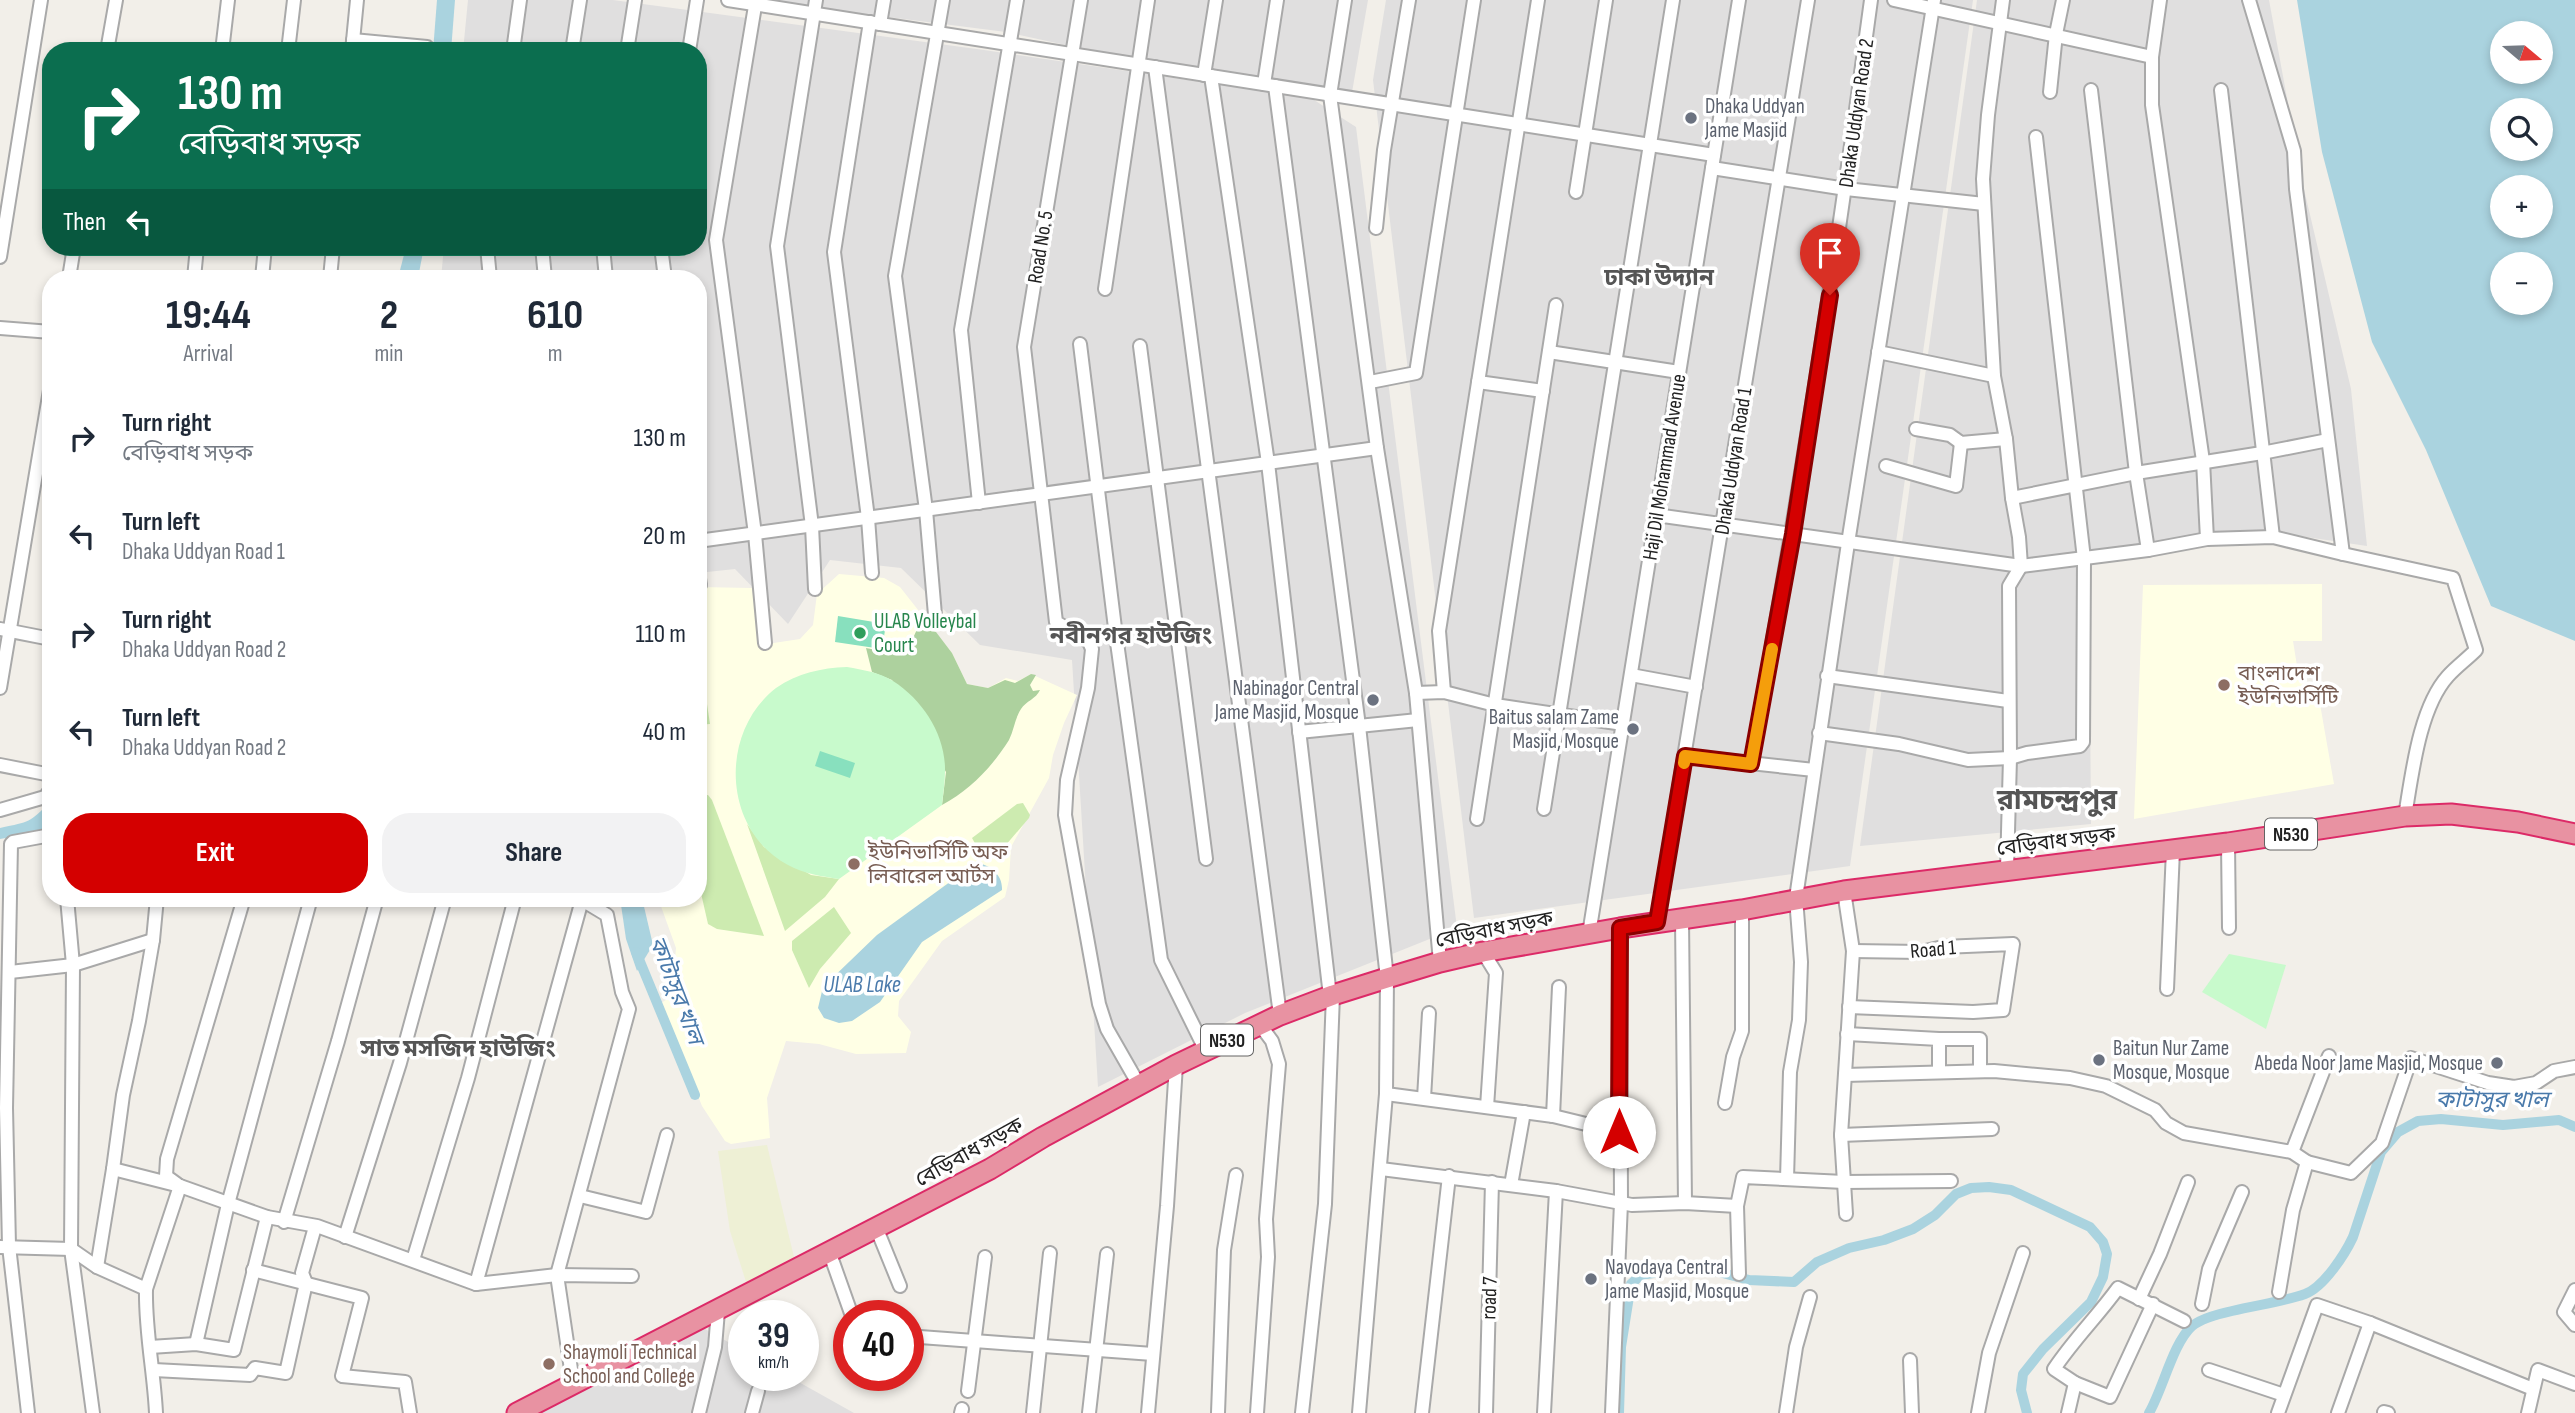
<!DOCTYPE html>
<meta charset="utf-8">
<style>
body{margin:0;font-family:"Sofia Sans Condensed","Noto Sans Bengali",sans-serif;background:#f2f2f3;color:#1f2937;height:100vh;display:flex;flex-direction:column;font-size:26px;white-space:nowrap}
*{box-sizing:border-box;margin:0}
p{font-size:23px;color:#747a83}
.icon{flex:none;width:38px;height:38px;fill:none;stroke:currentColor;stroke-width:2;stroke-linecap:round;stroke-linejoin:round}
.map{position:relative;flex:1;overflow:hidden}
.side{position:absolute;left:42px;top:270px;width:665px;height:637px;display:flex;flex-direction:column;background:#fff;border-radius:28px;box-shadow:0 4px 10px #0003}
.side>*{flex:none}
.banner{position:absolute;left:42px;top:42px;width:665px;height:214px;border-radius:28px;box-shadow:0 4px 10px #0003;background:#0b6e4f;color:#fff;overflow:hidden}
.needle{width:46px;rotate:109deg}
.buttons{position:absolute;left:2490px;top:21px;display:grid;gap:14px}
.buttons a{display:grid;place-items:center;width:63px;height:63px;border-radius:50%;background:#fff;box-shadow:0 4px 10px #0003;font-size:35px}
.speed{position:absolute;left:728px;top:1300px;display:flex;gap:14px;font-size:35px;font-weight:700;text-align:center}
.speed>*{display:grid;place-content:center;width:91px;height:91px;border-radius:50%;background:#fff;box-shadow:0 4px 10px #0003;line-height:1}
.speed small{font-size:18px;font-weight:400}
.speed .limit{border:10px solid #d22;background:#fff;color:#111}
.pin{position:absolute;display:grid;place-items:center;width:60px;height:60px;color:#fff;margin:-72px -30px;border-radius:50% 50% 50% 0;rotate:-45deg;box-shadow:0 0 7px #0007}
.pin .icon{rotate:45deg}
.me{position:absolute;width:77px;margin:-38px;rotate:0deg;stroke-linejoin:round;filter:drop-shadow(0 0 5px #0008)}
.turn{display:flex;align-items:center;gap:24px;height:147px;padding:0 21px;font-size:32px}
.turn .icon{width:91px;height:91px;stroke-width:2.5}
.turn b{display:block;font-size:49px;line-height:60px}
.then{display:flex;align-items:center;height:66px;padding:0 21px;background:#0003;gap:14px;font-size:26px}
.eta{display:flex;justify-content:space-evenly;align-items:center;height:119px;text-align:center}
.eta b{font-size:42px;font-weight:700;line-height:49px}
.action{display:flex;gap:14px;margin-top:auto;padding:14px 21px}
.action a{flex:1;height:80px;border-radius:28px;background:#d40000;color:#fff;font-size:28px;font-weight:700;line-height:80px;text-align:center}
.action a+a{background:#f2f2f3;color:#1f2937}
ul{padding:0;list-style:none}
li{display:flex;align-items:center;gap:21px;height:98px;padding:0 21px}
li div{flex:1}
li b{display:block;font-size:26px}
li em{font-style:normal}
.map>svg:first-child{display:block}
.residential{fill:#e0dfdf}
.education{fill:#ffffe5}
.farmland{fill:#eef0d5}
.grass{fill:#cdebb0}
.forest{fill:#add19e}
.park{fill:#c8facc}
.pitch{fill:#88e0be}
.water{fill:#aad3df;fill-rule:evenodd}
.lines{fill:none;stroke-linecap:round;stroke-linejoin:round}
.canal{stroke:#aad3df;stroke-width:10}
.minor-casing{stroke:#a9a9a9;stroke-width:16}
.highway-casing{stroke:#dc2a67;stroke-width:23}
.minor{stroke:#fff;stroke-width:12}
.highway{stroke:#e892a2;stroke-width:19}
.route-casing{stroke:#8a0000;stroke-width:18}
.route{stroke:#d40000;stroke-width:12}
.slow{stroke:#f59e0b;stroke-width:12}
.worship-dot{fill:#6b7280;stroke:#fff;stroke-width:2.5}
.leisure-dot{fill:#2e9e5b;stroke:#fff;stroke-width:2.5}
.education-dot{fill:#8d6e63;stroke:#fff;stroke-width:2.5}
.labels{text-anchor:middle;stroke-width:7;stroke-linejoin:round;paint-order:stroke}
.shield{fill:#fff;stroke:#646464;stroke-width:2}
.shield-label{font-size:19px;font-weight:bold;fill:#222}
.worship-label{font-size:21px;fill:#5b616d;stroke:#fff;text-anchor:start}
.street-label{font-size:21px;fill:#222;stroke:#fff}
.leisure-label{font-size:21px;fill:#27864d;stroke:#fff;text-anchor:start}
.education-label{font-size:21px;fill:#785e54;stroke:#fff;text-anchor:start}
.water-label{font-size:23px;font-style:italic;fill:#4a7aab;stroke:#fff}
.quarter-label{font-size:24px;font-weight:bold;fill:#555;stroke:#fff}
.district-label{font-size:28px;font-weight:bold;fill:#555;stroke:#fff}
</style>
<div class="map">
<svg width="2575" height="1413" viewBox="0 0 2575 1413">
<rect width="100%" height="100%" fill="#f2efe9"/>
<g class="residential">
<polygon points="468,0 613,0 984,50 1311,98 1356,127 1457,928 1245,1013 1098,1087 1072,660 980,645 901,568 830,560 788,624 735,569 698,573 698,278 441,278 444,247 698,247 698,51 463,51"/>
<polygon points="755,0 1368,0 1351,98 1204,75 1006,32"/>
<polygon points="1386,0 1973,0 1850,866 1474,918 1373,80"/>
<polygon points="1977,0 2269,0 2303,185 2351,389 2367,546 2279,533 2089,563 2091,824 1860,846"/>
<polygon points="698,1325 744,1351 744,1376 788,1376 854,1413 527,1413"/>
</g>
<g class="education">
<polygon points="839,574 884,578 900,587 952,653 967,684 988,688 1006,678 1018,681 1031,674 1077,695 1064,723 1053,755 1049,778 1011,847 1009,880 1005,897 942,941 899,1001 898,1016 911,1032 906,1053 856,1054 819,1044 786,1041 767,1098 770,1138 731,1144 725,1141 702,1106 661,1003 674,995 669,985 673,980 676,948 658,898 698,898 698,587 752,588 760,645 800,639 813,625 817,594"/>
<polygon points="2322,584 2322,641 2293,641 2297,666 2320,704 2334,784 2134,819 2143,585"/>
</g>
<polygon class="farmland" points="767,1145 794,1257 746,1282 730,1231 718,1151"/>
<g class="grass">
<polygon points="698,644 710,724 698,725"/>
<polygon points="698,795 708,795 712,800 764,936 717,929 708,924 698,880"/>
<polygon points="1023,803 1030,815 1029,818 999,853 977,847 972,838 1017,804"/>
<polygon points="747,824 764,847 811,875 839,879 825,897 785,931"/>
<polygon points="834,907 851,933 820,969 809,988 792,950 792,941"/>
</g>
<path class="forest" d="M919 625 936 632 952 653 967 684 988 688 1005 680 1015 683 1031 674 1036 675 1030 685 1033 691 1040 690C1036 699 1026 701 1021 709 1015 718 1014 730 1009 740 992 767 970 790 942 805L946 772 892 680 872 672 866 648 887 652 908 649Z"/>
<g class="park">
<path d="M847 667C863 670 879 672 893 681 924 701 946 736 945 772 945 783 943 794 942 805L839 879C821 876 804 874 788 865 722 830 719 732 776 688 798 673 821 668 847 667Z"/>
<polygon points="2229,954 2286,965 2266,1029 2202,992"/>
</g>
<g class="pitch">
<polygon points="838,616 886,624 882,649 835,642"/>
<polygon points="820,751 855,763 850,778 815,766"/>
</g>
<g class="water">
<polygon points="437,0 455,0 451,51 433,51"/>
<path d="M2297 0H2575V641L2491 606 2426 450 2372 342 2322 152ZM2541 33V72H2502V33ZM2541 110V149H2502V110ZM2541 187V226H2502V187ZM2541 264V303H2502V264Z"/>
<polygon points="406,247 424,247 418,278 398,278"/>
<path d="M51 801V823L40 832 0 839V828C31 821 28 824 51 801Z"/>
<path d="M976 863C990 864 1003 875 1002 890L922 942 880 1002 852 1021 839 1023 824 1018 818 1008 823 987 877 935Z"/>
<polygon points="620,898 642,898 653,945 637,971 626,939"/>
</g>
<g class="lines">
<g class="canal">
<polyline points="636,952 695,1095"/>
<polyline points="1619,1413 1621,1347 1631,1284 1641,1275 1689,1267 1719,1272 1749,1280 1794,1282 1817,1262 1849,1248 1884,1240 1913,1229 1935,1215 1956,1194 1971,1188 1989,1187 2011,1190 2090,1227 2103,1242 2107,1254 2103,1277 2091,1302 2043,1349 2023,1374 2021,1390 2027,1413"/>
<path d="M2149 1413C2163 1389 2173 1343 2192 1326 2202 1318 2219 1314 2232 1311 2256 1305 2282 1302 2305 1294 2324 1287 2345 1254 2353 1237L2381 1152 2398 1132 2418 1121 2441 1119 2503 1125 2559 1120 2575 1127"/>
</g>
<defs>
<g id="minor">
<polyline points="728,0 1714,155"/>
<polyline points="756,0 716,240 755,534 765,643"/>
<polyline points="1081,0 1024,347 1056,622 1089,642 1092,649 1088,688 1067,780 1065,815 1099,1004 1107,1029 1139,1085"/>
<polyline points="1345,0 1330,95 1377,448 1416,693 1440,962"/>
<polyline points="1894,0 2152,57"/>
<polyline points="2003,0 1988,115 1983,179 1994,376 2006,439 2012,498 2019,537 2021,566 2009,586 2010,758 2007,869"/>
<polyline points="2160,0 2152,57 2152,105 2203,461 2207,539"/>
<polyline points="870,22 834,252 868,518 872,573"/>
<polyline points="880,24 884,0"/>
<polyline points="353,40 427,47"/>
<polyline points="107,51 116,0"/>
<polyline points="222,51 228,0"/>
<polyline points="288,51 294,0"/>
<polyline points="352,51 357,0"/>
<polyline points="513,51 520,0"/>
<polyline points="572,51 580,0"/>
<polyline points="627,51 635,0"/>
<polyline points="689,51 697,0"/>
<polyline points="1155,67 1280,1015"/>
<polyline points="1204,75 1216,0"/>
<polyline points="1211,76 1268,463 1330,996"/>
<polyline points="1264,84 1277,0"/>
<polyline points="1275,86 1359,726 1387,978 1386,1094 1359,1413"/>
<polyline points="2091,90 2136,473 2148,550"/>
<polyline points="2221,90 2273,537"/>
<polyline points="2050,92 2056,34 2063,0"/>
<polyline points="1712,168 1846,189 1984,204"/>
<polyline points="1576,192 1606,0"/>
<polyline points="1376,228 1384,150 1409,0"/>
<polyline points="487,247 490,278"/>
<polyline points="542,247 545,278"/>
<polyline points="603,247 606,278"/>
<polyline points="661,247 665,278"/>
<polyline points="0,257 41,0"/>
<polyline points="69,278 74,247"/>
<polyline points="194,278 197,247"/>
<polyline points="262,278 265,247"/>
<polyline points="330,278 333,247"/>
<polyline points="1105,289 1148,0"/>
<polyline points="0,328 51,332"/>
<polyline points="1080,344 1115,628 1161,960 1206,1051"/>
<polyline points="1140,346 1206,859"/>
<polyline points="1549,352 1679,372"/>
<polyline points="1878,352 1994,376"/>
<polyline points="1370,382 1416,373 1474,0"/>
<polyline points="1478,382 1543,391"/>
<polyline points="1916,429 1950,435 1961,443 2006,439"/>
<polyline points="1886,466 1956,486 1961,443"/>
<polyline points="2012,498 2136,473 2262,453 2328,440"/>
<polyline points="979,503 961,330 1017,0"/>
<polyline points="1656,515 2021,566 2148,550 2207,539 2273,537 2343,554 2296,189 2294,151 2249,0"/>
<polyline points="698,541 1377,448"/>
<path d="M2343 554 2453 578 2476 650C2467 659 2456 667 2448 676 2419 708 2412 775 2405 816"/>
<polyline points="698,572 700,585"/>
<polyline points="815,589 812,526 777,246 816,0"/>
<polyline points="935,615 926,510 895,276 943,0"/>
<polyline points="0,629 51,639"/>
<polyline points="1631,675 1696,687"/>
<polyline points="1827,676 2008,701"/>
<polyline points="0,688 51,384"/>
<polyline points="1444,692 1439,631 1538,0"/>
<polyline points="1416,693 1444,692 1495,705 1623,724"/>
<polyline points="1299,732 1418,720"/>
<polyline points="1819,733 1899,744 1968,760 2010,758 2027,753 2080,746 2083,742 2084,559 2036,137"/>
<polyline points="1685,756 1814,770"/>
<path d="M1751 764C1797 510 1837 256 1871 0"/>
<polyline points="0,765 51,775"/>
<polyline points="1544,809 1673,0"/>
<polyline points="0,810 45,797 51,789"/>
<polyline points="1477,819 1556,305"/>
<polyline points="2228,843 2229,928"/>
<polyline points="1844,891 1853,951 1841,1135 1846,1214"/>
<polyline points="67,898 73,965 71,1249 93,1413"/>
<polyline points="570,898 582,900 607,915 622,992 629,1009 557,1275 573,1383"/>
<polyline points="1682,919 1685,1203"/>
<polyline points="1657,922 1808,0"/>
<polyline points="1589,934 1739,0"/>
<polyline points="1483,952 1496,973 1487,1107"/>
<polyline points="10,972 73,965 153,940"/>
<polyline points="2167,989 2173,850"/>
<polyline points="1849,1007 1973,1012 2003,1010 2013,944 1943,947 1921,952 1853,951"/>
<polyline points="1847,1034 1939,1039 1939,1071"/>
<polyline points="1939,1039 1980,1039 1980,1071"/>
<polyline points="1845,1075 1994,1071 2070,1078 2106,1086 2155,1110 2166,1123 2184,1133 2292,1152 2307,1162 2293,1210 2279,1292"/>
<polyline points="1386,1094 1553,1116 1619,1132"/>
<polyline points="1424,1098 1429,1013"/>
<polyline points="1725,1103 1733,1057 1742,1031 1742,910"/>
<polyline points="1553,1116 1559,987"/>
<polyline points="1841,1135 1992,1129"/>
<polyline points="2292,1152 2329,1056"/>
<polyline points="2307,1162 2351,1173 2382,1143 2411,1058 2488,1083 2514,1087 2536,1083 2554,1071 2575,1067"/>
<polyline points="113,1169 180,1186 267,1217 317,1226 476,1284 557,1275 632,1276"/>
<polyline points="1381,1169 1556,1191 1632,1205 1685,1203 1737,1206 1743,1177 1844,1182 1951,1181"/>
<polyline points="1787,1179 1790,1072 1799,1020 1801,962 1796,898 1848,543 1934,0"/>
<polyline points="177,1184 166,1176 167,1159 244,898"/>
<polyline points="1511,1185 1524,1112"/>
<polyline points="580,1196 646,1212 667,1135"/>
<polyline points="1737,1206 1739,1274"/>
<polyline points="284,1222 338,1041 377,898"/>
<polyline points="876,1227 900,1286"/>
<polyline points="345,1237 400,1063 445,898"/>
<polyline points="0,1247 71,1249 97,1267 146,1289 180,1186"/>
<polyline points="829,1251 852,1316"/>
<polyline points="413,1260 468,1078 515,898"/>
<polyline points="97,1267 113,1169 123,1095 139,1021 153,940 157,898"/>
<polyline points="253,1270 362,1298 342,1376 405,1382 410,1413"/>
<polyline points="476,1284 582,900"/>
<path d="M146 1289C145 1331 154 1371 156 1413"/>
<polyline points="2575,1290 2564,1312 2575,1325"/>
<polyline points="2139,1299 2160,1254 2188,1182"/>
<polyline points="2202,1304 2209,1269 2242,1192"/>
<polyline points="920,1337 1153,1354"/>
<polyline points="196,1344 228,1204 311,898"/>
<polyline points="150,1347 196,1344 234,1350 267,1217"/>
<polyline points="1910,1360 1912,1413"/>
<polyline points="154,1370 250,1375 255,1368 286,1373 306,1283 302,1273 315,1227"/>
<polyline points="2209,1370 2284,1395"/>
<polyline points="2075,1383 2110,1397 2153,1304"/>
<polyline points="968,1391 985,1257"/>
<polyline points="2384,1412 2388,1413"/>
<polyline points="28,1413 9,1246 6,1108 11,844 13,842 51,835"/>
<polyline points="699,1413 715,1347 718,1311"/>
<polyline points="752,1413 758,1391"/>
<polyline points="961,1413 962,1409"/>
<polyline points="1033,1413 1050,1253"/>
<polyline points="1089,1413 1107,1254"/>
<polyline points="1148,1413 1167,1206 1176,1065"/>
<polyline points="1218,1413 1224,1250 1236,1175"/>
<polyline points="1257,1413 1268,1257 1266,1219 1279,1064 1272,1041 1260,1025"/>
<polyline points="1302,1413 1325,1204 1333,995"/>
<polyline points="1422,1413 1449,1176"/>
<polyline points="1486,1413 1492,1182"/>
<polyline points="1544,1413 1556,1191"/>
<polyline points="1612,1413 1621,1203 1620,928"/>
<polyline points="1786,1413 1796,1347 1810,1297"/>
<polyline points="1978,1413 1989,1353 2023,1253"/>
<path d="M2068 1413 2075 1383 2054 1369C2074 1339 2097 1317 2118 1288L2184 1321"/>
<polyline points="2278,1413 2317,1305 2370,1323 2533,1389"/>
<polyline points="2338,1413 2370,1323"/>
<polyline points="2528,1413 2538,1370 2575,1384"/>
</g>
<polyline id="highway" points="517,1413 990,1169 1043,1137 1176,1065 1280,1015 1333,995 1387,978 1440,962 1483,952 1620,928 1742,910 1844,891 2228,843 2405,816 2451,814 2518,822 2575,834"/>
</defs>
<use href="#minor" class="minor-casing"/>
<use href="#highway" class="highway-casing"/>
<use href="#minor" class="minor"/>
<use href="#highway" class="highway"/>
</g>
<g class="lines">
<defs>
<polyline id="route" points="1619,1132 1620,928 1657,922 1685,756 1751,764 1793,534 1830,295"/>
</defs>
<use href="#route" class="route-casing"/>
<use href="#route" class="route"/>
<polyline class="slow" points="1684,763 1685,756 1751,764 1772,649"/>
</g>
<g class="worship-dot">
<circle cx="1691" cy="118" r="7"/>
<circle cx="1373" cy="700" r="7"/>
<circle cx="1633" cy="729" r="7"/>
<circle cx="2099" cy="1060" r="7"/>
<circle cx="2497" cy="1063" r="7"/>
<circle cx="1591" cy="1279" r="7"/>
</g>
<circle class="leisure-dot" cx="860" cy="633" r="7"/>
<g class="education-dot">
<circle cx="2224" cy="685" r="7"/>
<circle cx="854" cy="864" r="7"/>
<circle cx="549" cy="1364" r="7"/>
</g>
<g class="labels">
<g class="shield">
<rect x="2265" y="818.5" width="52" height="31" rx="5"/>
<rect x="1201" y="1024.5" width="52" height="31" rx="5"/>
</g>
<g class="shield-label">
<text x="2291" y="841">N530</text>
<text x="1227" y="1047">N530</text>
</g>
<g class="worship-label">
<text x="1705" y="113">Dhaka Uddyan<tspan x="1705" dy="24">Jame Masjid</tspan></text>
<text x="1359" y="695" text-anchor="end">Nabinagor Central<tspan x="1359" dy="24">Jame Masjid, Mosque</tspan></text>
<text x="1619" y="724" text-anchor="end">Baitus salam Zame<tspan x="1619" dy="24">Masjid, Mosque</tspan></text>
<text x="2113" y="1055">Baitun Nur Zame<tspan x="2113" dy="24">Mosque, Mosque</tspan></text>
<text x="2483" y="1070" text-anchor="end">Abeda Noor Jame Masjid, Mosque</text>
<text x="1605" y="1274">Navodaya Central<tspan x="1605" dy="24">Jame Masjid, Mosque</tspan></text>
</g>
<g class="street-label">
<text transform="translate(1856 113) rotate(-82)" y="7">Dhaka Uddyan Road 2</text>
<text transform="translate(1040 247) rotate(-81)" y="7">Road No. 5</text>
<text transform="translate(1733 461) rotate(-81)" y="7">Dhaka Uddyan Road 1</text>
<text transform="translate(1664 467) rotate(-81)" y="7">Haji Dil Mohammad Avenue</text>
<text transform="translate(2056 841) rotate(-7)" y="7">বেড়িবাধ সড়ক</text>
<text transform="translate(1494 929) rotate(-11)" y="7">বেড়িবাধ সড়ক</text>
<text transform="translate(1933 949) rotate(-5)" y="7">Road 1</text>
<text transform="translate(969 1152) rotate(-29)" y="7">বেড়িবাধ সড়ক</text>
<text transform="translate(1489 1298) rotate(-88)" y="7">road 7</text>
</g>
<g class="leisure-label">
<text x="874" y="628">ULAB Volleybal<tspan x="874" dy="24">Court</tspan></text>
</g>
<g class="education-label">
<text x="2238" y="680">বাংলাদেশ<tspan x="2238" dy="24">ইউনিভার্সিটি</tspan></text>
<text x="868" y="859">ইউনিভার্সিটি অফ<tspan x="868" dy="24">লিবারেল আর্টস</tspan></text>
<text x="563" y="1359">Shaymoli Technical<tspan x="563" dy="24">School and College</tspan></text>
</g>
<g class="water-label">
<text x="862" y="992">ULAB Lake</text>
<text transform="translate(677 990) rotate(69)" y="8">কাটাসুর খাল</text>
<text x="2492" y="1107">কাটাসুর খাল</text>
</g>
<g class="quarter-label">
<text x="1659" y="285">ঢাকা উদ্যান</text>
<text x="1131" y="643">নবীনগর হাউজিং</text>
<text x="458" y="1056">সাত মসজিদ হাউজিং</text>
</g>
<g class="district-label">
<text x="2057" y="809">রামচন্দ্রপুর</text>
</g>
</g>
</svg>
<div class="buttons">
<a><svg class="needle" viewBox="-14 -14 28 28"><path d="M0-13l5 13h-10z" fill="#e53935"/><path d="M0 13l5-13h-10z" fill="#747a83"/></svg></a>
<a><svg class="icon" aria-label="search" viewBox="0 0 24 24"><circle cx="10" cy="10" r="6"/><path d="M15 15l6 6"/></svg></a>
<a>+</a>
<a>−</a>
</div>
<div class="speed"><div>39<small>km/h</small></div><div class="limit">40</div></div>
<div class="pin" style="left:1830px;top:295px;background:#d93025"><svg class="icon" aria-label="arrive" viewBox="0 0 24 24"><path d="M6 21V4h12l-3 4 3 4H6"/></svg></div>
<svg class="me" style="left:1619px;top:1132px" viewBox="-20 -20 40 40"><circle r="19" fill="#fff"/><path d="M0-13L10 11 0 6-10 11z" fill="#d40000"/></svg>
<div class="banner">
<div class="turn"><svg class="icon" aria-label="right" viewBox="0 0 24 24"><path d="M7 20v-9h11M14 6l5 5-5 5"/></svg><div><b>130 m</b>বেড়িবাধ সড়ক</div></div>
<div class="then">Then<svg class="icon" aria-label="left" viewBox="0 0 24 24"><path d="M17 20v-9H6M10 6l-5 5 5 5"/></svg></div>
</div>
<section class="side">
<div class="eta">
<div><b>19:44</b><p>Arrival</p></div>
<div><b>2</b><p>min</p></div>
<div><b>610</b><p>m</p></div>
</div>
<ul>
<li><svg class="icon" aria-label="right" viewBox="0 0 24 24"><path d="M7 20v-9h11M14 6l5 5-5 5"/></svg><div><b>Turn right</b><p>বেড়িবাধ সড়ক</p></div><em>130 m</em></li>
<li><svg class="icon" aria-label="left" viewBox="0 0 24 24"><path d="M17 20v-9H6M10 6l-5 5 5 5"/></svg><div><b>Turn left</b><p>Dhaka Uddyan Road 1</p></div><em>20 m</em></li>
<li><svg class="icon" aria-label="right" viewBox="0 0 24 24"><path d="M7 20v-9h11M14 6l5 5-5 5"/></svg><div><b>Turn right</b><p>Dhaka Uddyan Road 2</p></div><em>110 m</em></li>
<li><svg class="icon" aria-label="left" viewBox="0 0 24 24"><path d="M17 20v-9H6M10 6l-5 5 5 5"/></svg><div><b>Turn left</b><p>Dhaka Uddyan Road 2</p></div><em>40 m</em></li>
</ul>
<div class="action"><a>Exit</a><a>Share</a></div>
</section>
</div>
